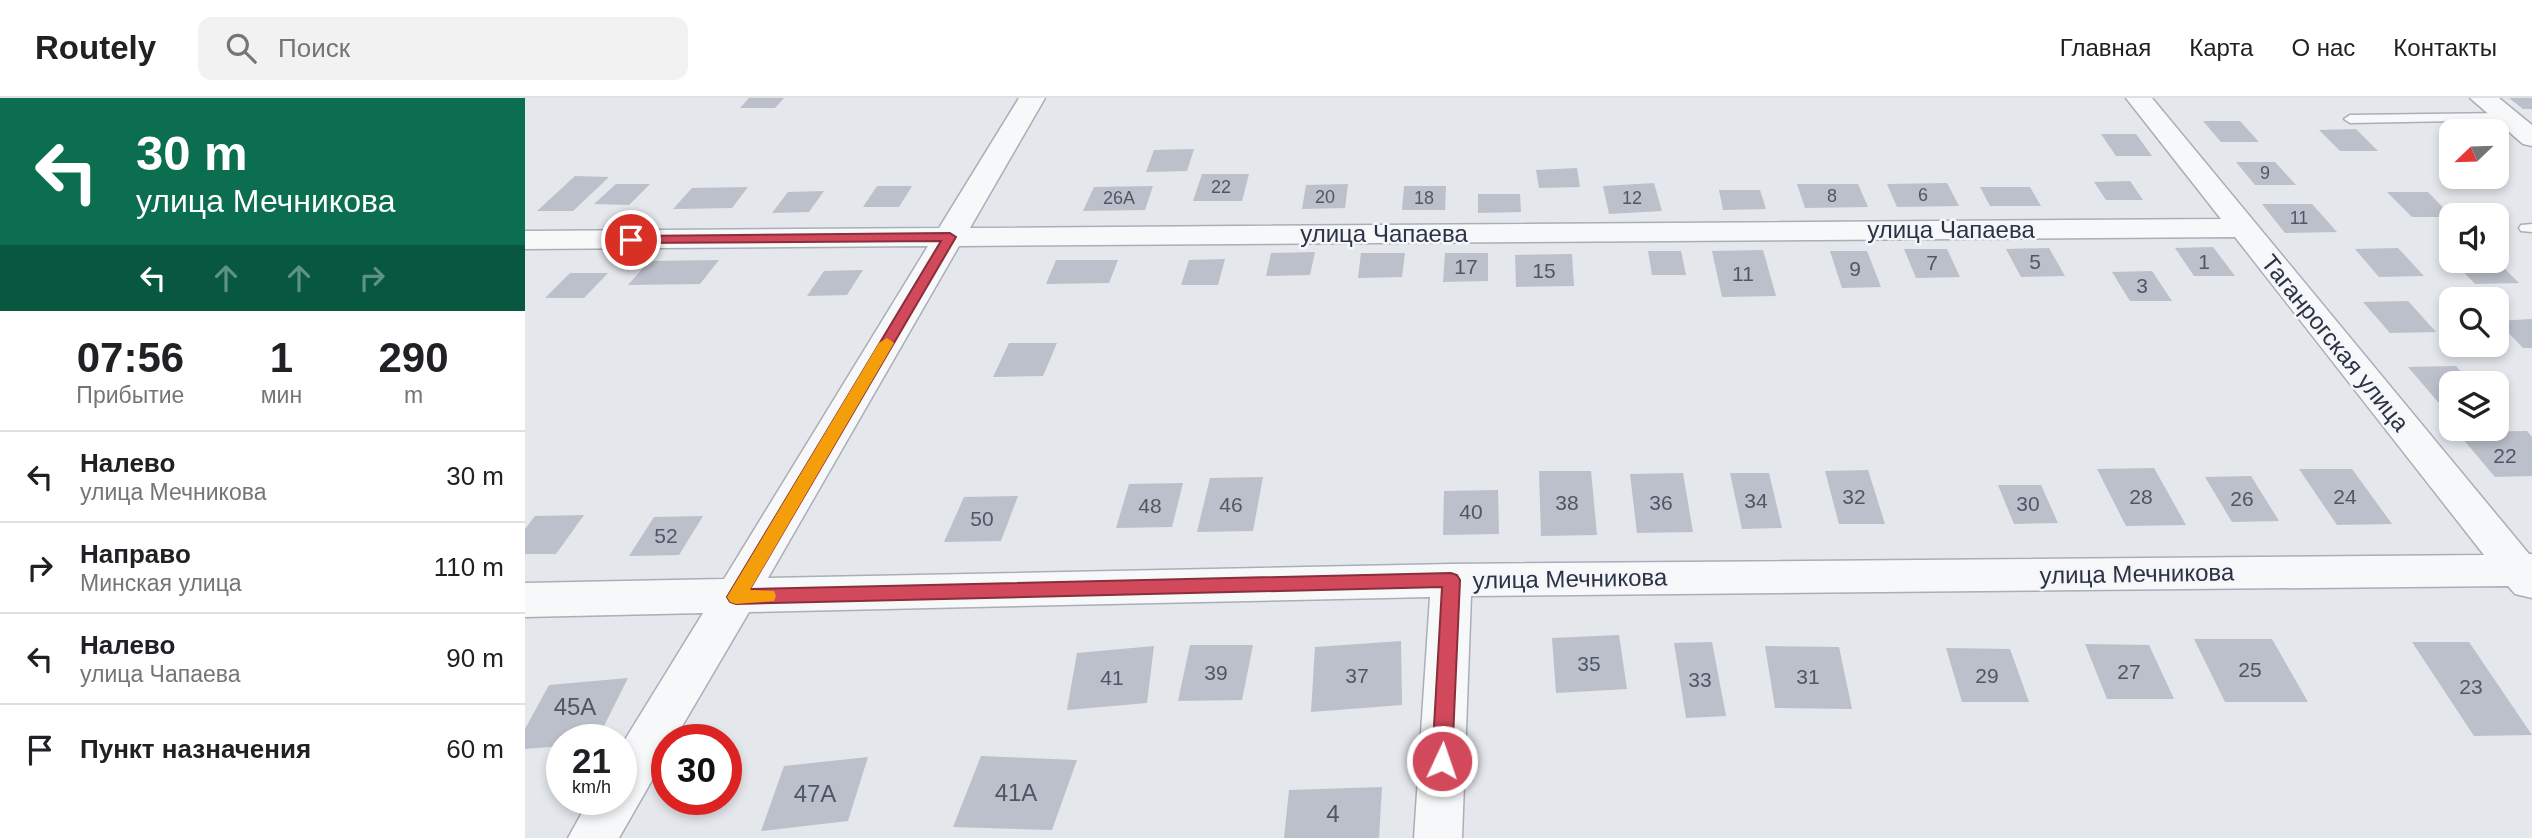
<!DOCTYPE html>
<html lang="ru">
<meta charset="utf-8">
<style>
body{margin:0;font-family:Helvetica,sans-serif;background:#f2f2f2;color:#202124;height:100vh;display:flex;flex-direction:column;font-size:26px;white-space:nowrap}
*{box-sizing:border-box;margin:0}
p{font-size:23px;color:#757577}
.icon{flex:none;width:38px;height:38px;fill:none;stroke:currentColor;stroke-width:2;stroke-linecap:round;stroke-linejoin:round}
.map{position:relative;flex:1;overflow:hidden}
.details{display:flex;flex-direction:column;background:#fff;width:525px}
.details>*{flex:none}
.guide{background:#0b6e4f;color:#fff;overflow:hidden}
.needle{width:46px;rotate:247deg}
.controls{position:absolute;left:1914px;top:21px;display:grid;gap:14px}
.controls a{display:grid;place-items:center;width:70px;height:70px;border-radius:14px;background:#fff;box-shadow:0 4px 10px #0003;font-size:35px}
.speed{position:absolute;left:21px;top:626px;display:flex;gap:14px;font-size:35px;font-weight:700;text-align:center}
.speed>*{display:grid;place-content:center;width:91px;height:91px;border-radius:50%;background:#fff;box-shadow:0 4px 10px #0003;line-height:1}
.speed small{font-size:18px;font-weight:400}
.speed .limit{border:10px solid #d22;background:#fff;color:#111}
.pin{position:absolute;display:grid;place-items:center;width:60px;height:60px;color:#fff;margin:-30px;border:4px solid #fff;border-radius:50%;box-shadow:0 2px 7px #0007}
.me{position:absolute;width:77px;margin:-38px;rotate:3deg;stroke-linejoin:round;filter:drop-shadow(0 0 5px #0008)}
.turn{display:flex;align-items:center;gap:24px;height:147px;padding:0 21px;font-size:32px}
.turn .icon{width:91px;height:91px;stroke-width:2.5}
.turn b{display:block;font-size:49px;line-height:60px}
.lanes{display:flex;align-items:center;height:66px;padding:0 21px;background:#0003;justify-content:center;gap:35px;direction:ltr}
.lanes .off{opacity:.35}
.eta{display:flex;justify-content:space-evenly;align-items:center;height:119px;text-align:center}
.eta b{font-size:42px;font-weight:700;line-height:49px}
ul{padding:0;list-style:none}
li{display:flex;align-items:center;gap:21px;height:91px;padding:0 21px;border-top:2px solid #e0e0e0}
li div{flex:1}
li b{display:block;font-size:26px}
li em{font-style:normal}
header{display:flex;align-items:center;gap:42px;box-sizing:border-box;height:98px;padding:0 35px;background:#fff;border-bottom:2px solid #e0e0e0}
header strong{font-size:33px}
nav{display:flex;gap:38px;margin-inline-start:auto;font-size:24px}
.search{width:490px;height:63px;background:#f2f2f2;display:flex;align-items:center;gap:18px;box-sizing:border-box;padding:0 24px;border-radius:14px;color:#757577;font-size:26px}
main{display:flex;flex:1;min-height:0}
.map>svg:first-child{display:block}
.building{fill:#bbc0ca}
.lines{fill:none;stroke-linecap:round;stroke-linejoin:round}
.service-casing{stroke:#a9aeb7;stroke-width:3}
.minor-casing{stroke:#a9aeb7;stroke-width:3}
.service{fill:#f7f8fa;fill-rule:evenodd}
.minor{fill:#f7f8fa;fill-rule:evenodd}
.route{fill:#d1495b;stroke:#882f3b;stroke-width:2}
.slow{fill:#f59e0b}
.labels{text-anchor:middle;stroke-width:5;stroke-linejoin:round;paint-order:stroke}
.far-number-label{font-size:18px;fill:#4f5766}
.number-label{font-size:21px;fill:#4f5766}
.street-label{font-size:24px;fill:#2b3445;stroke:#f4f6f9}
.near-number-label{font-size:24px;fill:#4f5766}
</style>
<header>
<strong>Routely</strong>
<div class="search"><svg class="icon" aria-label="search" viewBox="0 0 24 24"><circle cx="10" cy="10" r="6"/><path d="M15 15l6 6"/></svg>Поиск</div>
<nav><a>Главная</a><a>Карта</a><a>О нас</a><a>Контакты</a></nav>
</header>
<main>
<section class="details">
<div class="guide">
<div class="turn"><svg class="icon" aria-label="left" viewBox="0 0 24 24"><path d="M17 20v-9H6M10 6l-5 5 5 5"/></svg><div><b>30 m</b>улица Мечникова</div></div>
<div class="lanes"><svg class="icon" aria-label="left" viewBox="0 0 24 24"><path d="M17 20v-9H6M10 6l-5 5 5 5"/></svg><svg class="icon off" aria-label="ahead" viewBox="0 0 24 24"><path d="M12 20V5M6 11l6-6 6 6"/></svg><svg class="icon off" aria-label="ahead" viewBox="0 0 24 24"><path d="M12 20V5M6 11l6-6 6 6"/></svg><svg class="icon off" aria-label="right" viewBox="0 0 24 24"><path d="M7 20v-9h11M14 6l5 5-5 5"/></svg></div>
</div>
<div class="eta">
<div><b>07:56</b><p>Прибытие</p></div>
<div><b>1</b><p>мин</p></div>
<div><b>290</b><p>m</p></div>
</div>
<ul>
<li><svg class="icon" aria-label="left" viewBox="0 0 24 24"><path d="M17 20v-9H6M10 6l-5 5 5 5"/></svg><div><b>Налево</b><p>улица Мечникова</p></div><em>30 m</em></li>
<li><svg class="icon" aria-label="right" viewBox="0 0 24 24"><path d="M7 20v-9h11M14 6l5 5-5 5"/></svg><div><b>Направо</b><p>Минская улица</p></div><em>110 m</em></li>
<li><svg class="icon" aria-label="left" viewBox="0 0 24 24"><path d="M17 20v-9H6M10 6l-5 5 5 5"/></svg><div><b>Налево</b><p>улица Чапаева</p></div><em>90 m</em></li>
<li><svg class="icon" aria-label="arrive" viewBox="0 0 24 24"><path d="M6 21V4h12l-3 4 3 4H6"/></svg><div><b>Пункт назначения</b></div><em>60 m</em></li>
</ul>
</section>
<div class="map">
<svg width="2007" height="740" viewBox="0 0 2007 740">
<rect width="100%" height="100%" fill="#e4e7ec"/>
<g class="building">
<polygon points="224,0 259,0 250,10 215,10"/>
<polygon points="1984,0 2007,0 2007,11 1998,11"/>
<polygon points="1678,23 1715,23 1734,44 1696,44"/>
<polygon points="1919,26 1956,26 1965,33 1927,33"/>
<polygon points="1831,31 1853,53 1815,53 1794,32"/>
<polygon points="1576,36 1611,36 1627,58 1591,58"/>
<polygon points="669,51 662,73 621,74 629,52"/>
<polygon points="1711,64 1750,64 1771,87 1730,87"/>
<polygon points="1052,70 1055,89 1014,90 1011,72"/>
<polygon points="677,76 724,76 717,103 668,103"/>
<polygon points="50,78 84,79 48,113 12,113"/>
<polygon points="1605,83 1618,102 1581,102 1569,84"/>
<polygon points="1129,85 1137,113 1084,116 1078,88"/>
<polygon points="1422,85 1434,108 1372,109 1362,86"/>
<polygon points="91,86 125,86 104,107 69,106"/>
<polygon points="823,86 820,110 777,111 781,87"/>
<polygon points="1272,86 1333,86 1343,109 1280,110"/>
<polygon points="352,88 387,88 374,109 338,109"/>
<polygon points="628,88 620,112 558,113 569,89"/>
<polygon points="879,88 921,88 920,112 877,112"/>
<polygon points="223,89 207,110 148,111 167,90"/>
<polygon points="1455,89 1505,89 1516,108 1465,108"/>
<polygon points="1194,92 1235,92 1241,111 1198,112"/>
<polygon points="299,93 284,114 247,115 263,94"/>
<polygon points="1862,94 1903,94 1927,119 1887,119"/>
<polygon points="953,96 995,96 996,114 953,115"/>
<polygon points="1737,106 1787,106 1812,134 1760,135"/>
<polygon points="1688,149 1710,178 1669,178 1650,150"/>
<polygon points="1524,150 1540,178 1496,179 1481,151"/>
<polygon points="1873,150 1899,178 1854,179 1830,151"/>
<polygon points="1379,151 1422,151 1435,179 1391,180"/>
<polygon points="1238,152 1251,198 1197,199 1187,153"/>
<polygon points="1123,153 1156,153 1161,177 1127,177"/>
<polygon points="1305,153 1342,153 1356,189 1317,190"/>
<polygon points="790,154 785,177 741,178 746,155"/>
<polygon points="836,155 880,155 877,179 833,180"/>
<polygon points="920,155 963,155 963,183 918,184"/>
<polygon points="1047,156 1049,188 991,189 990,157"/>
<polygon points="700,161 693,187 656,187 664,162"/>
<polygon points="194,162 175,186 103,187 124,163"/>
<polygon points="531,162 593,162 584,185 521,186"/>
<polygon points="1928,163 1972,163 1994,185 1950,186"/>
<polygon points="338,172 322,197 282,198 299,173"/>
<polygon points="1627,173 1647,203 1605,203 1587,174"/>
<polygon points="45,175 83,175 59,200 20,200"/>
<polygon points="1883,203 1911,234 1865,235 1838,204"/>
<polygon points="2007,221 2007,250 1998,250 1972,223"/>
<polygon points="484,245 532,245 518,278 468,279"/>
<polygon points="1931,268 1946,285 1927,285 1927,304 1913,304 1883,269"/>
<polygon points="2002,333 2007,339 2007,378 1970,379 1932,334"/>
<polygon points="1629,370 1661,427 1601,428 1572,371"/>
<polygon points="1774,371 1827,371 1867,426 1812,427"/>
<polygon points="1343,372 1360,426 1314,426 1300,373"/>
<polygon points="1014,373 1066,373 1072,437 1016,438"/>
<polygon points="1158,375 1168,434 1112,435 1105,376"/>
<polygon points="1205,375 1244,375 1257,430 1217,431"/>
<polygon points="1726,378 1754,423 1707,424 1680,379"/>
<polygon points="738,379 728,433 672,434 685,380"/>
<polygon points="658,385 647,429 591,430 604,386"/>
<polygon points="1473,387 1516,387 1533,425 1489,426"/>
<polygon points="973,392 974,436 918,437 919,393"/>
<polygon points="493,398 476,443 419,444 439,399"/>
<polygon points="59,417 31,456 0,456 0,431 10,418"/>
<polygon points="178,418 154,457 104,458 129,419"/>
<polygon points="1094,537 1102,591 1031,595 1027,540"/>
<polygon points="1669,541 1747,541 1783,604 1700,604"/>
<polygon points="876,543 877,607 786,614 790,549"/>
<polygon points="1187,544 1201,618 1161,620 1149,545"/>
<polygon points="1887,544 1944,544 2007,637 1949,638"/>
<polygon points="1560,546 1624,547 1649,601 1582,601"/>
<polygon points="665,547 728,547 717,602 653,603"/>
<polygon points="629,548 622,605 542,612 552,555"/>
<polygon points="1240,548 1314,549 1327,611 1250,610"/>
<polygon points="1421,550 1485,551 1504,604 1437,604"/>
<polygon points="103,580 72,642 37,642 37,648 0,651 0,631 24,587"/>
<polygon points="456,658 552,662 527,732 428,729"/>
<polygon points="343,659 323,723 236,733 259,668"/>
<polygon points="857,689 854,740 759,740 764,692"/>
</g>
<g class="lines">
<defs>
<g id="service">
<polygon points="1981,15 1987,19 1985,22 1825,25 1819,21 1825,17"/>
<polygon points="2007,126 2007,134 1996,133 1994,130 1996,127"/>
</g>
<g id="minor">
<path d="M494 0H520L445 130 1696 121 1601 0H1627L2004 456H2007V500L1990 496 1983 488 946 498 937 740H889L905 499 224 514 149 642H142V656L94 740H43L64 702H96V648L178 515 0 519V485L199 481 403 148 0 151V133L414 130ZM1710 139 1959 457 926 466 243 480 434 148Z"/>
<polygon points="1945,0 1974,0 2007,27 2007,48 1998,46"/>
</g>
</defs>
<use href="#service" class="service-casing"/>
<use href="#minor" class="minor-casing"/>
<use href="#service" class="service"/>
<use href="#minor" class="minor"/>
</g>
<polygon class="route" points="425,135 431,139 225,491 926,475 932,477 935,482 927,663 924,669 917,672 910,669 907,663 917,489 211,506 205,504 202,499 205,494 416,143 106,145 100,142 106,138"/>
<polygon class="slow" points="362,240 369,245 225,492 249,493 251,498 249,503 211,506 205,504 202,499 205,494 354,245"/>
<g class="labels">
<g class="far-number-label">
<text x="1740" y="81">9</text>
<text x="696" y="95">22</text>
<text x="1398" y="103">6</text>
<text x="1307" y="104">8</text>
<text x="800" y="105">20</text>
<text x="594" y="106">26А</text>
<text x="899" y="106">18</text>
<text x="1107" y="106">12</text>
<text x="1774" y="126">11</text>
</g>
<g class="number-label">
<text x="1510" y="171">5</text>
<text x="1679" y="171">1</text>
<text x="1407" y="172">7</text>
<text x="941" y="176">17</text>
<text x="1330" y="178">9</text>
<text x="1019" y="180">15</text>
<text x="1218" y="183">11</text>
<text x="1617" y="195">3</text>
<text x="1980" y="365">22</text>
<text x="1329" y="406">32</text>
<text x="1616" y="406">28</text>
<text x="1820" y="406">24</text>
<text x="1717" y="408">26</text>
<text x="1231" y="410">34</text>
<text x="1042" y="412">38</text>
<text x="1136" y="412">36</text>
<text x="1503" y="413">30</text>
<text x="706" y="414">46</text>
<text x="625" y="415">48</text>
<text x="946" y="421">40</text>
<text x="457" y="428">50</text>
<text x="141" y="445">52</text>
<text x="1064" y="573">35</text>
<text x="1725" y="579">25</text>
<text x="1604" y="581">27</text>
<text x="691" y="582">39</text>
<text x="832" y="585">37</text>
<text x="1462" y="585">29</text>
<text x="1283" y="586">31</text>
<text x="587" y="587">41</text>
<text x="1175" y="589">33</text>
<text x="1946" y="596">23</text>
</g>
<g class="street-label">
<text x="1426" y="140">улица Чапаева</text>
<text x="859" y="144">улица Чапаева</text>
<text transform="translate(1810 245) rotate(51)" y="8">Таганрогская улица</text>
<text transform="translate(1612 476) rotate(-1)" y="8">улица Мечникова</text>
<text transform="translate(1045 481) rotate(-1)" y="8">улица Мечникова</text>
</g>
<g class="near-number-label">
<text x="50" y="617">45А</text>
<text x="491" y="703">41А</text>
<text x="290" y="704">47А</text>
<text x="808" y="724">4</text>
</g>
</g>
</svg>
<div class="controls">
<a><svg class="needle" viewBox="-14 -14 28 28"><path d="M0-13l5 13h-10z" fill="#e53935"/><path d="M0 13l5-13h-10z" fill="#757577"/></svg></a>
<a><svg class="icon" aria-label="sound" viewBox="0 0 24 24"><path d="M4 9h4l5-4v14l-5-4H4zM17 9q2 3 0 6"/></svg></a>
<a><svg class="icon" aria-label="search" viewBox="0 0 24 24"><circle cx="10" cy="10" r="6"/><path d="M15 15l6 6"/></svg></a>
<a><svg class="icon" aria-label="layers" viewBox="0 0 24 24"><path d="M12 4l9 5-9 5-9-5zM3 14l9 5 9-5"/></svg></a>
</div>
<div class="speed"><div>21<small>km/h</small></div><div class="limit">30</div></div>
<div class="pin" style="left:106px;top:142px;background:#d93025"><svg class="icon" aria-label="arrive" viewBox="0 0 24 24"><path d="M6 21V4h12l-3 4 3 4H6"/></svg></div>
<svg class="me" style="left:917px;top:663px" viewBox="-20 -20 40 40"><circle r="17" fill="#d1495b" stroke="#fff" stroke-width="3"/><path d="M0-11L8 9 0 5-8 9z" fill="#fff"/></svg>
</div>
</main>
